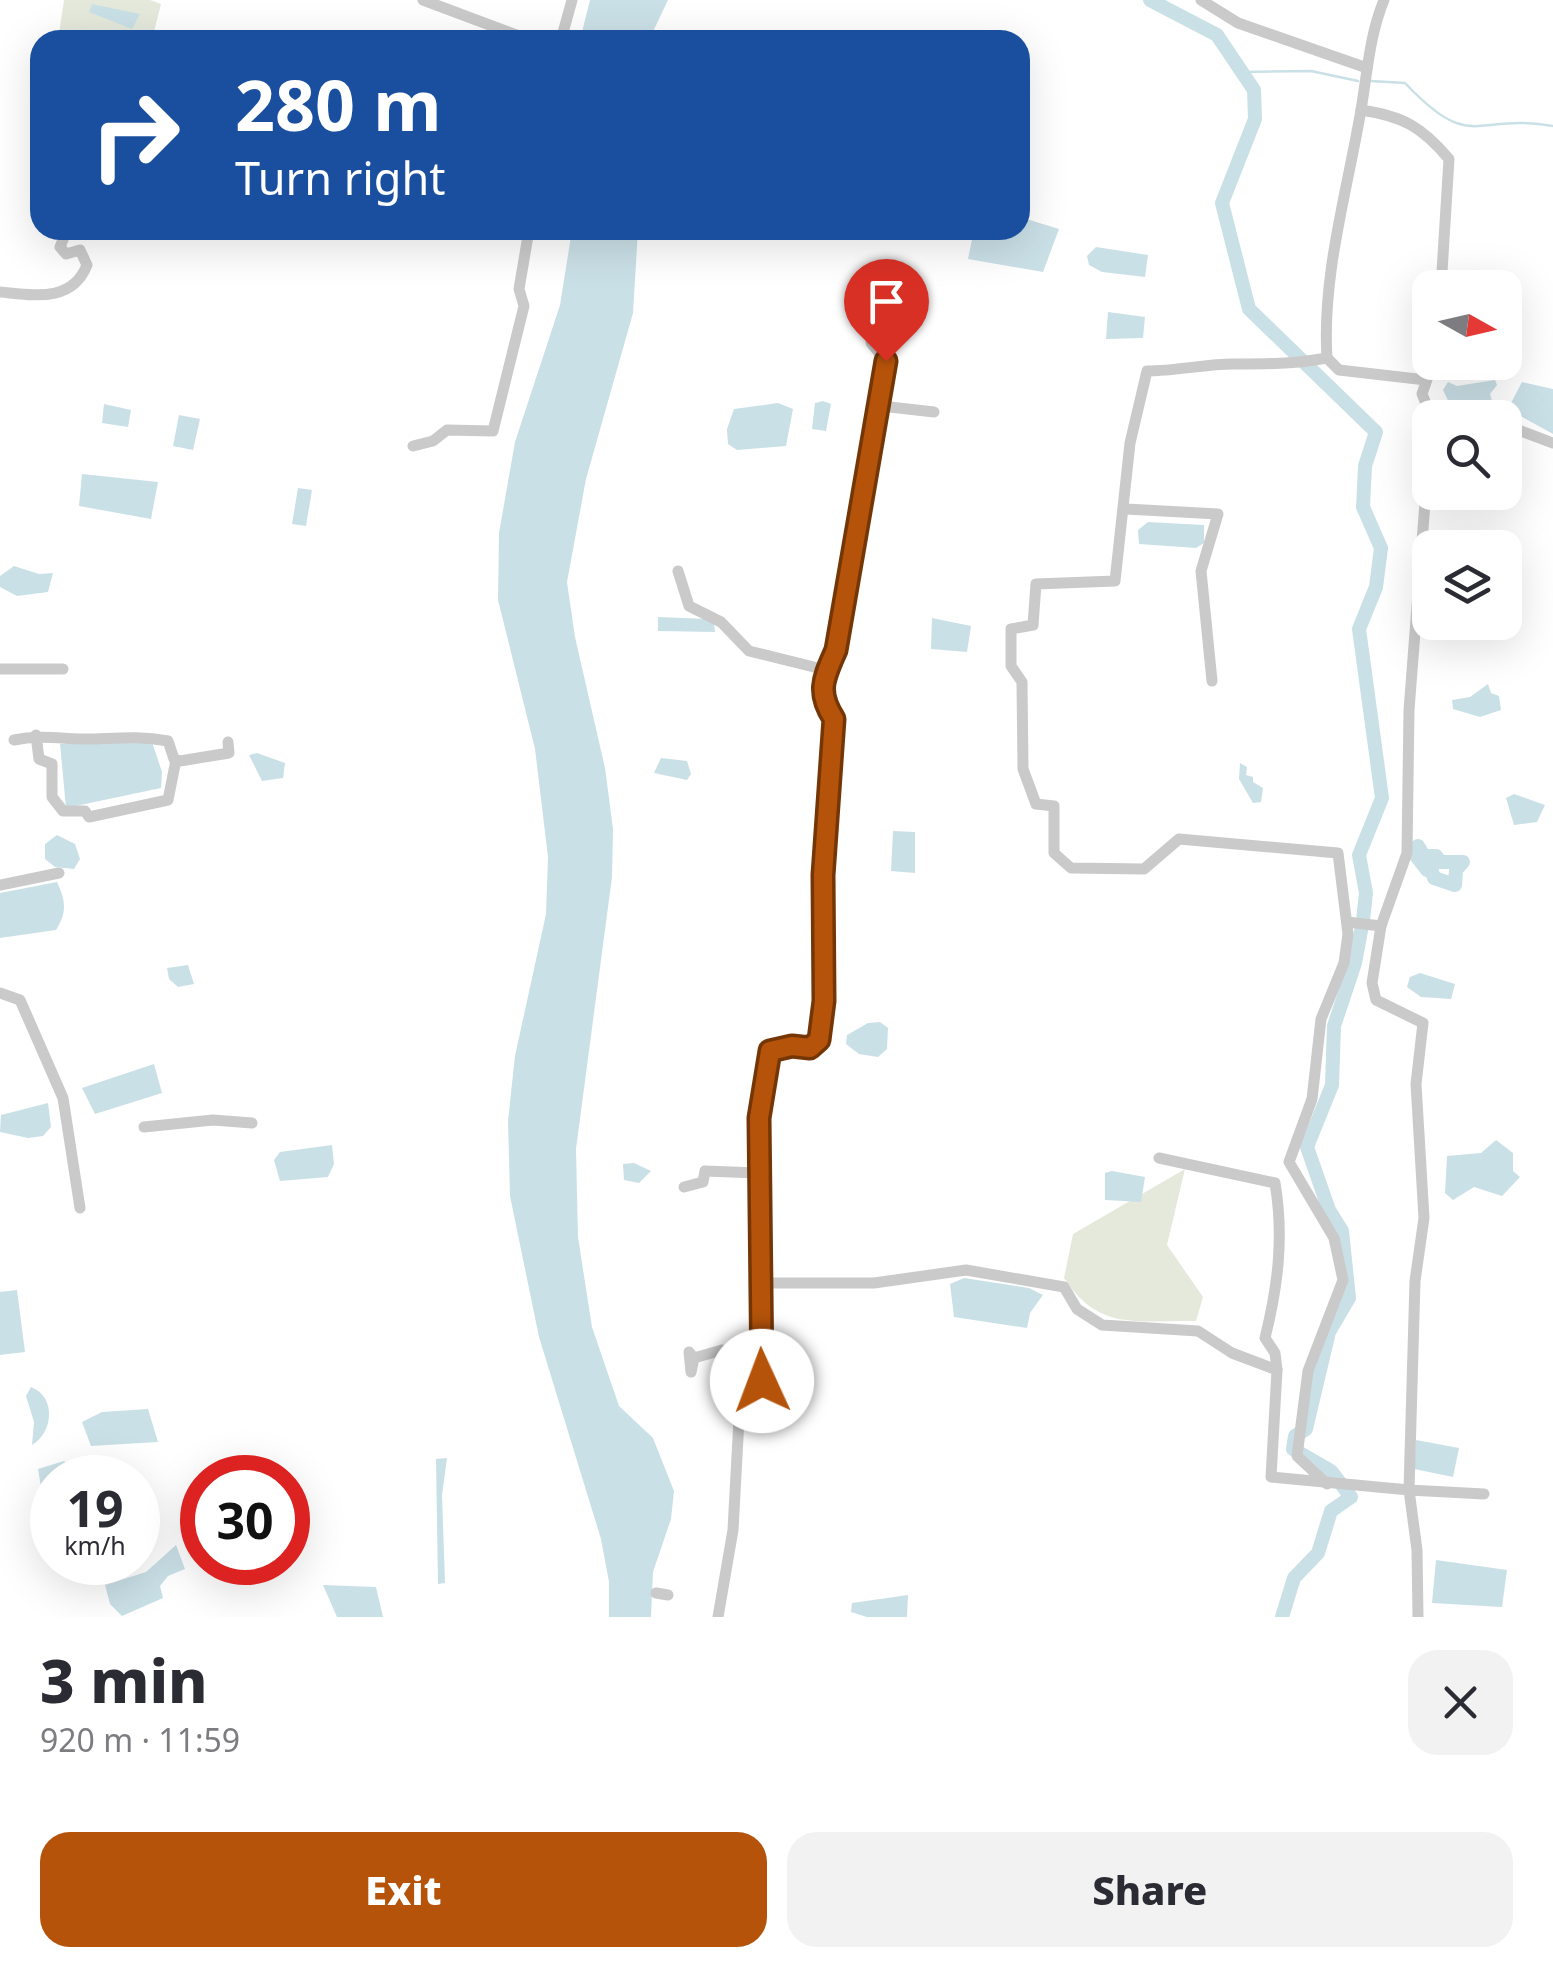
<!DOCTYPE html>
<meta charset="utf-8">
<style>
body{margin:0;font-family:"Noto Sans",sans-serif;background:#f2f2f3;color:#2b2b33;height:100vh;display:flex;flex-direction:column;font-size:38px;white-space:nowrap}
*{box-sizing:border-box;margin:0}
p{font-size:32px;color:#7c7c81}
.icon{flex:none;width:55px;height:55px;fill:none;stroke:currentColor;stroke-width:2;stroke-linecap:round;stroke-linejoin:round}
.map{position:relative;height:1617px;overflow:hidden}
.drawer{display:flex;flex-direction:column;background:#fff;flex:1}
.drawer>*{flex:none}
.hud{position:absolute;left:30px;top:30px;width:1000px;height:210px;border-radius:30px;box-shadow:0 10px 40px #0002;background:#1a4fa0;color:#fff;overflow:hidden}
.needle{width:65px;rotate:98deg}
.controls{position:absolute;left:1412px;top:270px;display:grid;gap:20px}
.controls a{display:grid;place-items:center;width:110px;height:110px;border-radius:20px;background:#fff;box-shadow:0 10px 40px #0002;font-size:50px}
.speed{position:absolute;left:30px;top:1455px;display:flex;gap:20px;font-size:50px;font-weight:700;text-align:center}
.speed>*{display:grid;place-content:center;width:130px;height:130px;border-radius:50%;background:#fff;box-shadow:0 10px 40px #0002;line-height:1}
.speed small{font-size:25px;font-weight:400}
.speed .limit{border:15px solid #d22;background:#fff;color:#111}
.pin{position:absolute;display:grid;place-items:center;width:85px;height:85px;color:#fff;margin:-102px -42px;border-radius:50% 50% 50% 0;rotate:-45deg;box-shadow:0 0 10px #0007}
.pin .icon{rotate:45deg}
.me{position:absolute;width:110px;margin:-55px;rotate:358deg;stroke-linejoin:round;filter:drop-shadow(0 0 8px #0008)}
.turn{display:flex;align-items:center;gap:35px;height:210px;padding:0 40px;font-size:45px}
.turn .icon{width:130px;height:130px;stroke-width:2.5}
.turn b{display:block;font-size:70px;line-height:85px}
.round{display:grid;place-items:center;flex:none;width:105px;height:105px;border-radius:30px;background:#f2f2f3}
.summary{display:flex;align-items:center;justify-content:space-between;height:170px;padding:0 40px}
h1{font-size:60px;font-weight:800;line-height:75px}
.action{display:flex;gap:20px;margin-top:auto;padding:20px 40px}
.action a{flex:1;height:115px;border-radius:30px;background:#b45309;color:#fff;font-size:40px;font-weight:800;line-height:115px;text-align:center}
.action a+a{background:#f2f2f3;color:#2b2b33}
.map>svg:first-child{display:block}
.green{fill:#e5e9dc}
.water{fill:#cae0e7}
.lines{fill:none;stroke-linecap:round;stroke-linejoin:round}
.stream{stroke:#cae0e7;stroke-width:2.5}
.river{stroke:#cae0e7;stroke-width:14}
.minor{stroke:#cacaca;stroke-width:11}
.route-casing{stroke:#753606;stroke-width:25}
.route{stroke:#b45309;stroke-width:18}
</style>
<div class="map">
<svg width="1553" height="1617" viewBox="0 0 1553 1617">
<rect width="100%" height="100%" fill="#fff"/>
<g class="green">
<polygon points="64,0 150,0 161,4 152,40 58,40"/>
<path d="M1185 1169 1167 1245 1203 1297 1196 1321C1138 1320 1099 1332 1064 1278L1073 1234Z"/>
</g>
<g class="water">
<polygon points="590,0 668,0 649,40 580,40"/>
<polygon points="92,4 140,14 132,29 89,12"/>
<polygon points="1020,217 1059,229 1043,272 968,259 974,230 1020,230"/>
<polygon points="572,230 638,230 633,313 586,479 567,582 575,637 605,768 613,829 612,877 576,1149 578,1237 592,1327 619,1406 653,1438 674,1491 671,1519 653,1572 651,1617 609,1617 609,1582 601,1539 539,1337 510,1196 508,1121 515,1056 546,914 548,857 535,749 498,600 499,533 515,442 560,305"/>
<polygon points="1096,247 1148,255 1145,277 1102,272 1089,265 1087,256"/>
<polygon points="1108,312 1145,317 1143,338 1106,339"/>
<polygon points="1495,380 1497,385 1490,394 1497,417 1454,413 1443,390 1448,382 1457,386"/>
<polygon points="1522,382 1553,389 1553,434 1515,413 1510,405"/>
<polygon points="823,401 831,404 826,431 812,429 815,403"/>
<polygon points="778,403 793,409 786,446 737,450 728,444 727,429 734,409"/>
<polygon points="104,404 131,410 128,427 102,423"/>
<polygon points="179,415 200,419 193,450 173,446"/>
<polygon points="82,474 158,482 151,519 79,506"/>
<polygon points="298,488 312,490 306,526 292,524"/>
<polygon points="1148,522 1204,525 1204,543 1196,548 1139,544 1138,530"/>
<polygon points="14,566 39,574 53,573 48,592 17,596 0,587 0,576"/>
<polygon points="658,617 707,619 714,623 715,632 658,631"/>
<polygon points="932,618 971,626 967,652 931,649"/>
<polygon points="1488,684 1491,693 1499,696 1501,710 1480,717 1453,709 1452,700 1470,697"/>
<polygon points="152,742 162,772 161,788 66,808 60,744"/>
<polygon points="257,753 285,763 283,778 262,781 249,755"/>
<polygon points="661,758 687,761 691,774 687,780 654,773"/>
<polygon points="1240,763 1247,767 1246,775 1253,777 1253,782 1263,788 1261,802 1253,803 1239,779"/>
<polygon points="1514,794 1545,805 1537,822 1514,825 1506,798"/>
<polygon points="893,831 915,832 915,873 891,871"/>
<polygon points="57,835 75,844 80,859 74,869 55,867 45,859 45,844"/>
<path d="M57 882C66 902 67 912 56 930L0 938V893Z"/>
<polygon points="188,965 194,984 178,987 169,979 167,968"/>
<polygon points="1420,973 1455,984 1451,999 1421,997 1407,987 1410,977"/>
<polygon points="880,1022 888,1028 887,1049 878,1057 859,1054 846,1044 847,1035 868,1023"/>
<polygon points="154,1064 162,1093 95,1114 82,1088"/>
<polygon points="48,1103 51,1127 43,1136 28,1138 0,1132 1,1115"/>
<polygon points="1496,1140 1513,1153 1513,1171 1520,1177 1502,1196 1474,1187 1453,1200 1445,1193 1447,1156 1481,1153"/>
<polygon points="332,1145 334,1164 328,1177 280,1181 274,1160 280,1152"/>
<polygon points="634,1163 651,1171 639,1183 624,1180 623,1164"/>
<polygon points="1112,1171 1145,1177 1141,1202 1105,1200 1105,1173"/>
<polygon points="964,1278 1029,1288 1043,1295 1030,1313 1027,1328 954,1317 950,1284"/>
<polygon points="17,1290 25,1352 0,1355 0,1292"/>
<polygon points="735,1384 758,1387 759,1399 746,1408 734,1402"/>
<path d="M31 1387C57 1397 53 1433 32 1445L34 1422 26 1396Z"/>
<polygon points="148,1409 158,1442 91,1446 82,1422 102,1412"/>
<polygon points="1416,1440 1459,1448 1453,1477 1414,1469"/>
<polygon points="447,1458 442,1495 445,1583 438,1584 436,1459"/>
<polygon points="64,1461 76,1471 75,1477 52,1478 52,1492 48,1494 41,1487 38,1469"/>
<polygon points="176,1545 185,1569 168,1576 160,1586 163,1598 122,1616 110,1604 105,1585 146,1572"/>
<polygon points="1436,1560 1507,1570 1502,1607 1432,1603"/>
<polygon points="323,1585 376,1587 383,1617 337,1617"/>
<polygon points="908,1595 907,1617 867,1617 851,1612 852,1603"/>
</g>
<g class="lines">
<g class="stream">
<polyline points="1242,72 1311,71 1358,81"/>
<path d="M1371 81 1405 83C1473 155 1475 112 1553 126"/>
</g>
<g class="river">
<polyline points="1150,0 1217,35 1254,90 1255,119 1222,203 1249,309 1376,432 1365,466 1363,507 1381,548 1376,587 1359,629 1382,798 1359,855 1366,893 1363,920 1355,963 1334,1026 1332,1085 1307,1147 1329,1210 1342,1231 1349,1298 1329,1332 1306,1429 1295,1436 1293,1449 1331,1471 1351,1497 1331,1511 1318,1553 1294,1578 1282,1617"/>
<polygon points="1418,846 1424,856 1436,856 1440,862 1463,862 1456,870 1455,885 1434,878 1431,868 1427,870 1413,852"/>
</g>
<g class="minor">
<polyline points="423,0 530,40"/>
<polyline points="1201,0 1238,23 1367,68"/>
<polyline points="561,40 572,0"/>
<path d="M1361 110C1403 116 1422 127 1449 159L1441 288"/>
<path d="M0 292C34 295 72 303 87 265L80 250 66 254 60 247 67 230"/>
<path d="M1327 358C1322 279 1345 199 1359 121 1367 80 1368 39 1384 0"/>
<polyline points="881,406 934,412"/>
<polyline points="1432,418 1422,394 1433,362"/>
<polyline points="1505,425 1553,443"/>
<polyline points="1430,438 1409,710 1407,853 1381,926 1372,983 1376,1000 1423,1023 1416,1084 1424,1218 1415,1281 1409,1490 1484,1494"/>
<polyline points="413,446 433,441 447,430 493,431 524,306 519,289 529,230"/>
<polyline points="1126,509 1218,514 1201,571 1212,681"/>
<polyline points="678,571 689,606 721,622 749,651 826,670"/>
<polyline points="0,669 63,669"/>
<polyline points="36,735 39,759 52,764 52,797 63,811 85,811 89,817 168,800 176,760"/>
<path d="M14 740C42 734 67 740 96 739 121 738 142 736 168 741L174 759 180 761 229 753 228 742"/>
<polyline points="0,885 59,873"/>
<polyline points="1347,922 1381,926"/>
<polyline points="0,993 20,1000 63,1098 80,1208"/>
<polyline points="144,1127 213,1120 252,1123"/>
<path d="M1159 1158 1275 1183C1284 1237 1278 1286 1265 1338L1275 1353 1277 1370"/>
<polyline points="684,1187 703,1182 705,1171 758,1173"/>
<polyline points="759,1283 874,1283 966,1270 1064,1287 1077,1309 1102,1325 1198,1331 1232,1353 1277,1370 1271,1477 1409,1490 1417,1550 1418,1617"/>
<polyline points="694,1358 689,1352 691,1372 694,1358 722,1350 735,1361 761,1360"/>
<path d="M1327 1484 1297 1456 1308 1371 1343 1280 1334 1238 1289 1162 1312 1099 1321 1019 1344 963 1348 934 1338 853 1179 839 1144 869 1071 868 1054 853V806L1036 804 1023 769 1022 682 1011 666V629L1033 625 1036 584 1115 581 1130 443 1147 371C1177 371 1205 364 1233 364 1266 364 1295 364 1327 358L1339 370 1426 380"/>
<polyline points="656,1593 668,1595"/>
<path d="M718 1617 733 1530 739 1419 762 1402 759 1118 768 1055 774 1049 817 1044 825 1001 823 875 834 719C815 687 823 681 837 649L886 361 871 343 877 294"/>
</g>
</g>
<g class="lines">
<defs>
<path id="route" d="M762 1381 759 1118 770 1051 792 1046 810 1048 819 1040 824 1001 823 875 834 719C816 691 824 678 836 650L886 361"/>
</defs>
<use href="#route" class="route-casing"/>
<use href="#route" class="route"/>
</g>
</svg>
<div class="controls">
<a><svg class="needle" viewBox="-14 -14 28 28"><path d="M0-13l5 13h-10z" fill="#e53935"/><path d="M0 13l5-13h-10z" fill="#7c7c81"/></svg></a>
<a><svg class="icon" aria-label="search" viewBox="0 0 24 24"><circle cx="10" cy="10" r="6"/><path d="M15 15l6 6"/></svg></a>
<a><svg class="icon" aria-label="layers" viewBox="0 0 24 24"><path d="M12 4l9 5-9 5-9-5zM3 14l9 5 9-5"/></svg></a>
</div>
<div class="speed"><div>19<small>km/h</small></div><div class="limit">30</div></div>
<div class="pin" style="left:886px;top:361px;background:#d93025"><svg class="icon" aria-label="arrive" viewBox="0 0 24 24"><path d="M6 21V4h12l-3 4 3 4H6"/></svg></div>
<svg class="me" style="left:762px;top:1381px" viewBox="-20 -20 40 40"><circle r="19" fill="#fff"/><path d="M0-13L10 11 0 6-10 11z" fill="#b45309"/></svg>
<div class="hud">
<div class="turn"><svg class="icon" aria-label="right" viewBox="0 0 24 24"><path d="M7 20v-9h11M14 6l5 5-5 5"/></svg><div><b>280 m</b>Turn right</div></div>
</div>
</div>
<section class="drawer">
<div class="summary"><div><h1>3 min</h1><p>920 m · 11:59</p></div><a class="round"><svg class="icon" aria-label="close" viewBox="0 0 24 24"><path d="M6 6l12 12M18 6L6 18"/></svg></a></div>
<div class="action"><a>Exit</a><a>Share</a></div>
</section>
